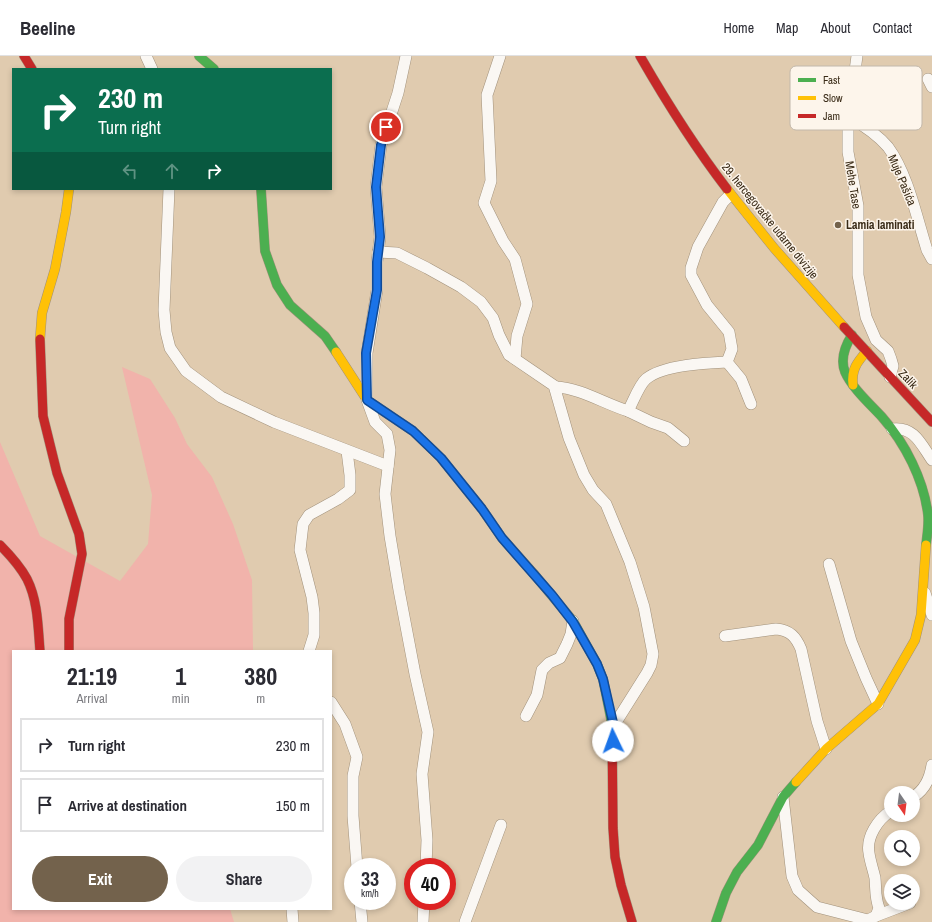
<!DOCTYPE html>
<meta charset="utf-8">
<style>
body{margin:0;font-family:"Archivo Narrow",sans-serif;background:#f2f2f3;color:#2b2b33;height:100vh;display:flex;flex-direction:column;font-size:15px;white-space:nowrap}
*{box-sizing:border-box;margin:0}
p{font-size:13px;color:#7c7c81}
.icon{flex:none;width:22px;height:22px;fill:none;stroke:currentColor;stroke-width:2;stroke-linecap:round;stroke-linejoin:round}
.map{position:relative;flex:1;overflow:hidden}
.drawer{position:absolute;left:12px;top:594px;width:320px;height:260px;display:flex;flex-direction:column;background:#fff;border-radius:0px;box-shadow:0 2px 6px #0003}
.drawer>*{flex:none}
.hud{position:absolute;left:12px;top:12px;width:320px;height:122px;border-radius:0px;box-shadow:0 2px 6px #0003;background:#0b6e4f;color:#fff;overflow:hidden}
.needle{width:26px;rotate:166deg}
.controls{position:absolute;left:884px;top:730px;display:grid;gap:8px}
.controls a{display:grid;place-items:center;width:36px;height:36px;border-radius:50%;background:#fff;box-shadow:0 2px 6px #0003;font-size:20px}
.speed{position:absolute;left:344px;top:802px;display:flex;gap:8px;font-size:20px;font-weight:700;text-align:center}
.speed>*{display:grid;place-content:center;width:52px;height:52px;border-radius:50%;background:#fff;box-shadow:0 2px 6px #0003;line-height:1}
.speed small{font-size:10px;font-weight:400}
.speed .limit{border:6px solid #d22;background:#fff;color:#111}
.pin{position:absolute;display:grid;place-items:center;width:34px;height:34px;color:#fff;margin:-17px;border:2px solid #fff;border-radius:50%;box-shadow:0 1px 4px #0007}
.me{position:absolute;width:44px;margin:-22px;rotate:357deg;stroke-linejoin:round;filter:drop-shadow(0 0 3px #0008)}
.turn{display:flex;align-items:center;gap:14px;height:84px;padding:0 20px;font-size:18px}
.turn .icon{width:52px;height:52px;stroke-width:2.5}
.turn b{display:block;font-size:28px;line-height:34px}
.lanes{display:flex;align-items:center;height:38px;padding:0 20px;background:#0003;justify-content:center;gap:20px;direction:ltr}
.lanes .off{opacity:.35}
.eta{display:flex;justify-content:space-evenly;align-items:center;height:68px;text-align:center}
.eta b{font-size:24px;font-weight:800;line-height:28px}
.button{display:flex;gap:8px;margin-top:auto;padding:8px 20px}
.button a{flex:1;height:46px;border-radius:24px;background:#73624c;color:#fff;font-size:16px;font-weight:800;line-height:46px;text-align:center}
.button a+a{background:#f2f2f3;color:#2b2b33}
ul{padding:0;list-style:none}
li{display:flex;align-items:center;gap:12px;height:54px;margin:0 8px 6px;padding:0 12px;border:2px solid #e1e1e2;border-radius:0px}
li div{flex:1}
li b{display:block;font-size:15px}
li em{font-style:normal}
header{display:flex;align-items:center;gap:24px;box-sizing:border-box;height:56px;padding:0 20px;background:#fff;border-bottom:1px solid #e1e1e2}
header strong{font-size:19px}
nav{display:flex;gap:22px;margin-inline-start:auto;font-size:14px}
.map>svg:first-child{display:block}
.green{fill:#f1b3ab}
.lines{fill:none;stroke-linecap:round;stroke-linejoin:round}
.street-casing{stroke:#a1917b;stroke-width:12}
.fast-casing{stroke:#a1917b;stroke-width:10}
.slow-casing{stroke:#a1917b;stroke-width:10}
.jam-casing{stroke:#a1917b;stroke-width:10}
.street{stroke:#faf7f3;stroke-width:11}
.fast{stroke:#4caf50;stroke-width:9}
.slow{stroke:#ffc107;stroke-width:9}
.jam{stroke:#c62828;stroke-width:9}
.route-casing{stroke:#114b97;stroke-width:10}
.route{stroke:#1a73e8;stroke-width:7}
.poi-dot{fill:#73624c;stroke:#fdf5eb;stroke-width:1.5}
.labels{text-anchor:middle;stroke-width:3;stroke-linejoin:round;paint-order:stroke}
.street-label{font-size:12px;fill:#392a16;stroke:#fdf5eb}
.poi-label{font-size:12px;font-weight:bold;fill:#392a16;stroke:#fdf5eb;text-anchor:start}
.key{fill:#fdf5eb;stroke:#c2b8ab;stroke-width:1}
.key-label{font-size:11px;fill:#392a16}
</style>
<header>
<strong>Beeline</strong>
<nav><a>Home</a><a>Map</a><a>About</a><a>Contact</a></nav>
</header>
<div class="map">
<svg width="932" height="866" viewBox="0 0 932 866">
<rect width="100%" height="100%" fill="#e0cbaf"/>
<polygon class="green" points="122,311 150,323 175,362 187,388 212,421 233,468 252,524 253,594 13,595 13,853 230,853 234,866 0,866 0,386 40,480 120,525 148,488 152,439"/>
<g class="lines">
<defs>
<g id="street">
<polyline points="146,0 152,13"/>
<polyline points="406,0 398,37 381,89 376,131 380,181 377,206 377,234 367,297 367,344 375,366 387,378 390,394 385,438 390,480 399,534 415,618 428,676 422,718 427,784 426,811"/>
<polyline points="500,0 487,39 491,125 484,147 503,185 515,203 527,248 517,280 515,303"/>
<polyline points="857,0 848,66 848,96 858,150 858,219 866,261 876,284 888,295 891,303 893,310 890,321"/>
<polyline points="928,23 932,31"/>
<path d="M849 61C863 69 877 78 888 91 908 118 917 163 927 194L932 203"/>
<polyline points="169,133 164,254 166,276 170,292 186,315 221,341 274,366 388,410"/>
<polyline points="730,139 723,146 698,191 691,212 691,219 707,249 729,276 732,293 727,306 741,323 751,348"/>
<polyline points="378,196 397,197 427,212 461,231 481,246 493,262 499,279 509,299 556,331"/>
<polyline points="628,355 651,366 668,372 684,385"/>
<path d="M892 373C914 370 921 388 932 404"/>
<polyline points="829,508 851,585 866,622 878,648"/>
<polyline points="925,537 932,559"/>
<path d="M725 580 776 573C790 574 796 581 801 593L817 665 826 693"/>
<polyline points="309,595 314,579 314,557 312,541 300,494 303,468 309,459 338,443 350,434 350,419 347,395"/>
<polyline points="331,646 345,668 357,701 353,720 353,760 357,811"/>
<polyline points="526,660 537,639 542,614 549,607 560,602 567,588 571,578 573,565"/>
<path d="M613 671 647 617 651 609 653 598 644 551 630 506 606 448 593 434 584 419 569 382 555 333 556 331C580 332 605 348 628 355 633 346 639 329 646 323 663 309 706 307 727 306"/>
<path d="M783 741 792 820 798 834 817 851 868 864 876 860 879 852C875 842 876 833 875 822 873 813 870 805 869 797 866 781 878 763 891 755"/>
<path d="M913 741C925 734 930 722 932 709"/>
<polyline points="360,845 362,866"/>
<polyline points="292,853 293,866"/>
<polyline points="876,860 910,847"/>
<polyline points="423,866 424,845"/>
<polyline points="465,866 501,769"/>
</g>
<g id="fast">
<polyline points="199,0 214,13"/>
<polyline points="261,133 265,195 277,229 290,249 325,280 336,296"/>
<path d="M852 279C845 290 840 303 845 316 852 332 870 348 882 361 905 387 924 424 928 459 929 469 927 480 926 489"/>
<polyline points="534,518 573,565 597,608 603,623 612,668"/>
<polyline points="716,866 726,837 737,816 758,789 783,741 796,726"/>
</g>
<g id="slow">
<polyline points="727,133 774,192 844,271"/>
<polyline points="40,283 42,257 55,213 66,156 69,133"/>
<polyline points="336,296 367,344 413,375 441,402 482,453 502,482 534,518"/>
<path d="M853 329C851 314 857 306 867 295"/>
<polyline points="796,726 826,693 878,648 915,584 921,559 926,489"/>
</g>
<g id="jam">
<polyline points="24,0 32,13"/>
<path d="M640 0C667 47 694 90 727 133"/>
<polyline points="844,271 932,366"/>
<polyline points="40,283 43,360 57,417 79,478 82,498 69,563 69,595"/>
<path d="M0 489C10 499 20 510 27 523 38 545 38 571 40 595"/>
<polyline points="612,668 613,772 615,801 621,829 632,866"/>
</g>
</defs>
<use href="#street" class="street-casing"/>
<use href="#fast" class="fast-casing"/>
<use href="#slow" class="slow-casing"/>
<use href="#jam" class="jam-casing"/>
<use href="#street" class="street"/>
<use href="#fast" class="fast"/>
<use href="#slow" class="slow"/>
<use href="#jam" class="jam"/>
</g>
<g class="lines">
<defs>
<polyline id="route" points="386,71 381,89 376,131 380,181 377,206 377,234 366,297 367,344 413,375 441,402 482,453 502,482 552,539 573,566 597,608 603,623 614,671 613,685"/>
</defs>
<use href="#route" class="route-casing"/>
<use href="#route" class="route"/>
</g>
<circle class="poi-dot" cx="838" cy="169" r="4"/>
<g class="labels">
<g class="street-label">
<text transform="translate(902 124) rotate(67)" y="4">Muje Pašića</text>
<text transform="translate(853 129) rotate(81)" y="4">Mehe Tase</text>
<text transform="translate(770 165) rotate(51)" y="4">29. hercegovačke udarne divizije</text>
<text transform="translate(908 323) rotate(47)" y="4">Zalik</text>
</g>
<g class="poi-label">
<text x="846" y="173">Lamia laminati</text>
</g>
</g>
<rect x="790" y="10" width="132" height="64" rx="6" class="key"/>
<rect x="798" y="22" width="18" height="4" fill="#4caf50"/>
<rect x="798" y="40" width="18" height="4" fill="#ffc107"/>
<rect x="798" y="58" width="18" height="4" fill="#c62828"/>
<g class="key-label">
<text x="823" y="28">Fast</text>
<text x="823" y="46">Slow</text>
<text x="823" y="64">Jam</text>
</g>
</svg>
<div class="controls">
<a><svg class="needle" viewBox="-14 -14 28 28"><path d="M0-13l5 13h-10z" fill="#e53935"/><path d="M0 13l5-13h-10z" fill="#7c7c81"/></svg></a>
<a><svg class="icon" aria-label="search" viewBox="0 0 24 24"><circle cx="10" cy="10" r="6"/><path d="M15 15l6 6"/></svg></a>
<a><svg class="icon" aria-label="layers" viewBox="0 0 24 24"><path d="M12 4l9 5-9 5-9-5zM3 14l9 5 9-5"/></svg></a>
</div>
<div class="speed"><div>33<small>km/h</small></div><div class="limit">40</div></div>
<div class="pin" style="left:386px;top:71px;background:#d93025"><svg class="icon" aria-label="arrive" viewBox="0 0 24 24"><path d="M6 21V4h12l-3 4 3 4H6"/></svg></div>
<svg class="me" style="left:613px;top:685px" viewBox="-20 -20 40 40"><circle r="19" fill="#fff"/><path d="M0-13L10 11 0 6-10 11z" fill="#1a73e8"/></svg>
<div class="hud">
<div class="turn"><svg class="icon" aria-label="right" viewBox="0 0 24 24"><path d="M7 20v-9h11M14 6l5 5-5 5"/></svg><div><b>230 m</b>Turn right</div></div>
<div class="lanes"><svg class="icon off" aria-label="left" viewBox="0 0 24 24"><path d="M17 20v-9H6M10 6l-5 5 5 5"/></svg><svg class="icon off" aria-label="ahead" viewBox="0 0 24 24"><path d="M12 20V5M6 11l6-6 6 6"/></svg><svg class="icon" aria-label="right" viewBox="0 0 24 24"><path d="M7 20v-9h11M14 6l5 5-5 5"/></svg></div>
</div>
<section class="drawer">
<div class="eta">
<div><b>21:19</b><p>Arrival</p></div>
<div><b>1</b><p>min</p></div>
<div><b>380</b><p>m</p></div>
</div>
<ul>
<li><svg class="icon" aria-label="right" viewBox="0 0 24 24"><path d="M7 20v-9h11M14 6l5 5-5 5"/></svg><div><b>Turn right</b></div><em>230 m</em></li>
<li><svg class="icon" aria-label="arrive" viewBox="0 0 24 24"><path d="M6 21V4h12l-3 4 3 4H6"/></svg><div><b>Arrive at destination</b></div><em>150 m</em></li>
</ul>
<div class="button"><a>Exit</a><a>Share</a></div>
</section>
</div>
